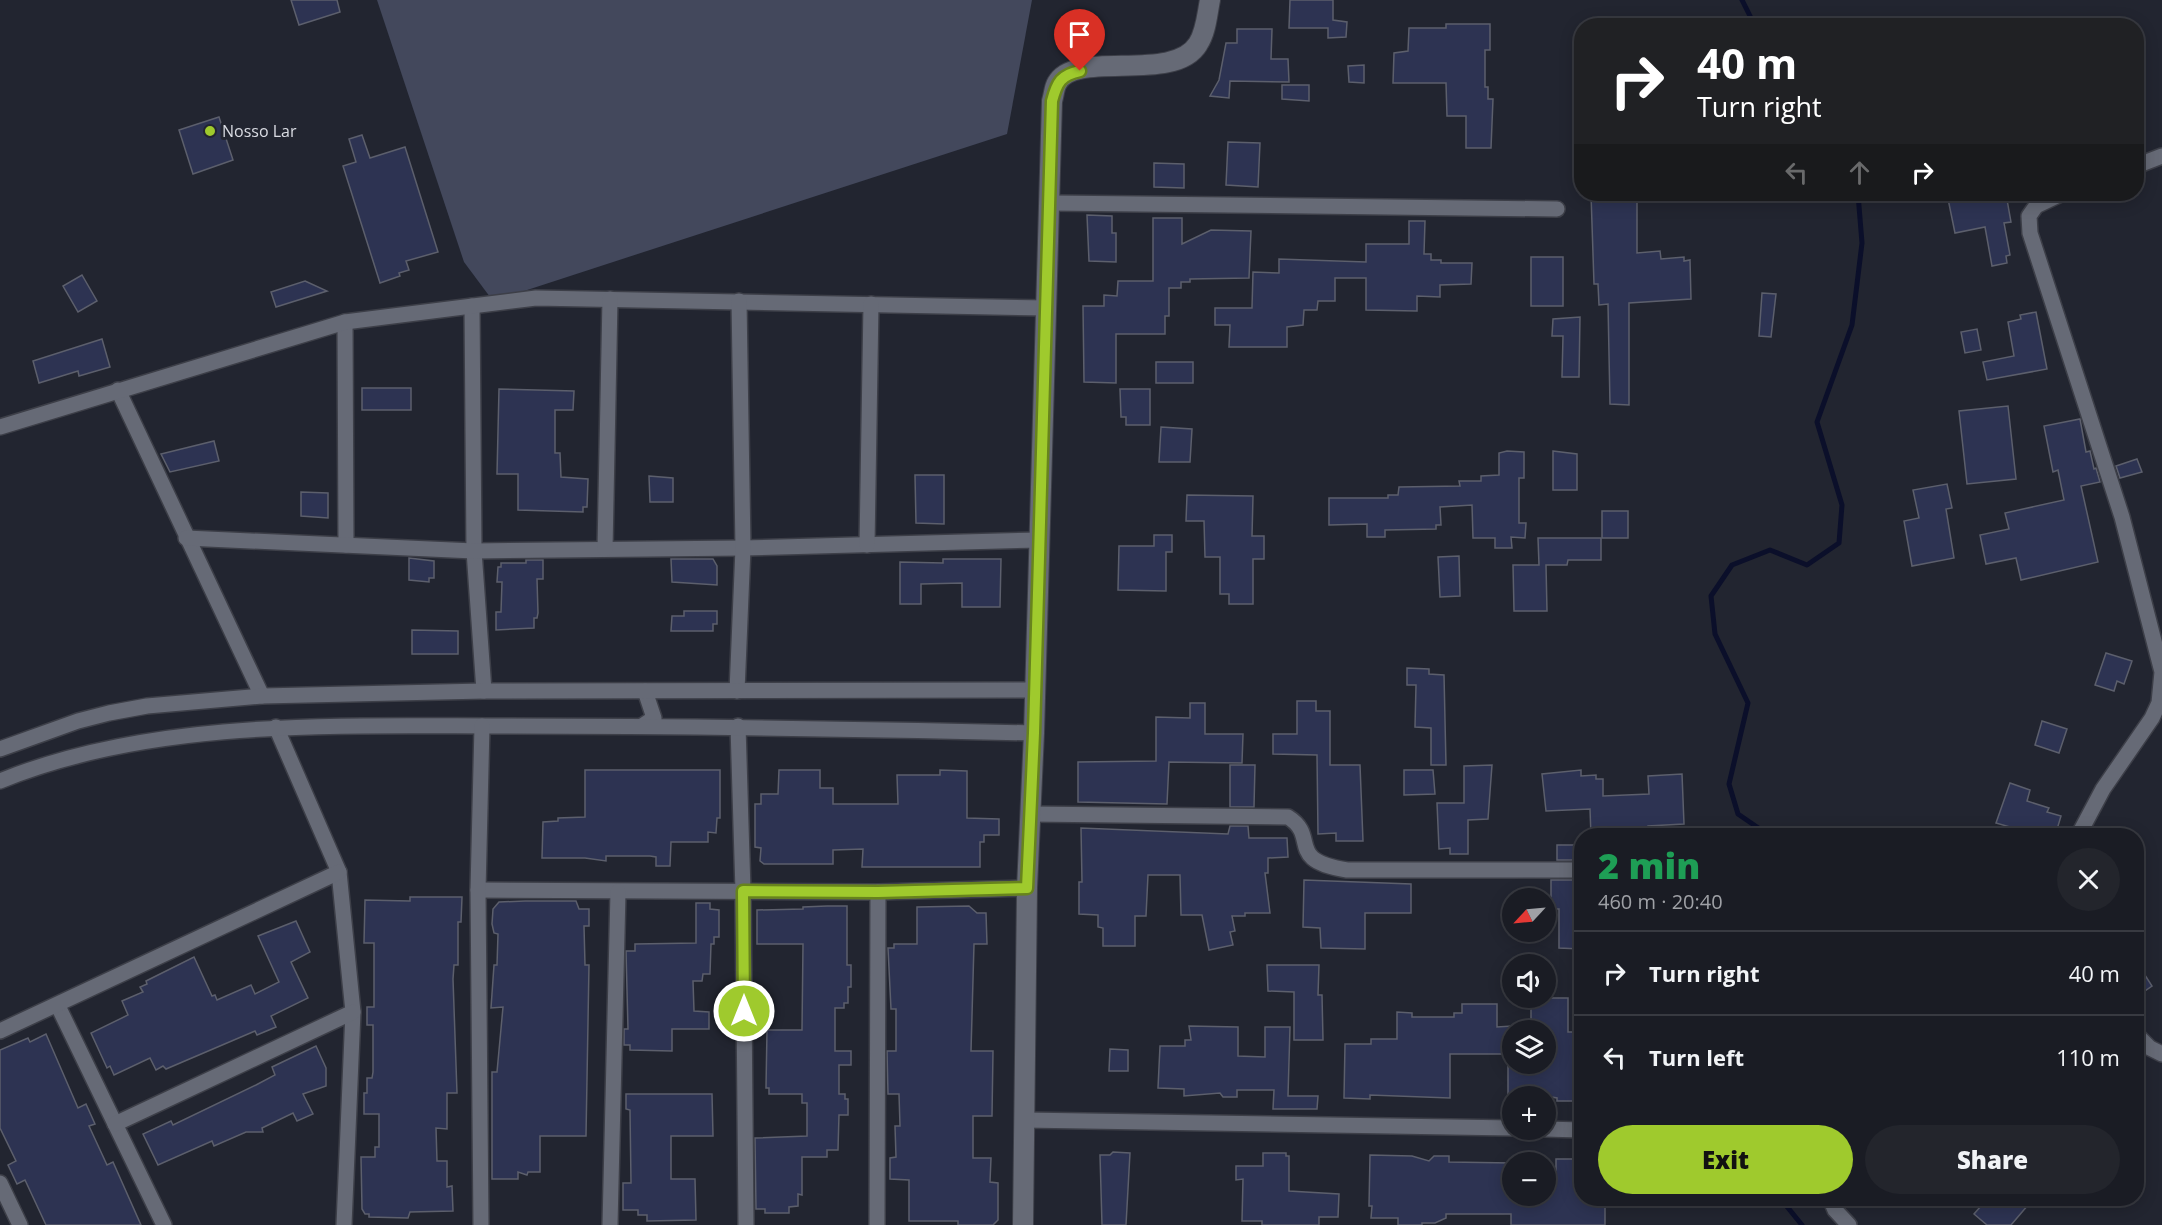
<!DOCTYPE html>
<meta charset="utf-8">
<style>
body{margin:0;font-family:"Open Sans",sans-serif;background:#23252c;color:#f1f3f6;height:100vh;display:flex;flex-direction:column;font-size:22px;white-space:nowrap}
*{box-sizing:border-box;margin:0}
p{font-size:20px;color:#9fa1a6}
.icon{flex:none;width:33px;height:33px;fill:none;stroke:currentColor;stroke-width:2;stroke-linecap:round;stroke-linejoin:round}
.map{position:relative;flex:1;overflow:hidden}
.side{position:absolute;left:1574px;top:828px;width:570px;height:378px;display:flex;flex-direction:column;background:#1a1c24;border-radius:24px;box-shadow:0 3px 15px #0003,0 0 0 2px #383a41}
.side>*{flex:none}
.banner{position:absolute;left:1574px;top:18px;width:570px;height:183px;border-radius:24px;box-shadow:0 3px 15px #0003,0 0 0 2px #383a41;background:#202124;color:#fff;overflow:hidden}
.needle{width:39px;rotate:244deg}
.buttons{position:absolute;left:1502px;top:888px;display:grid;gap:12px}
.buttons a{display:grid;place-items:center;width:54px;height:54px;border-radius:50%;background:#1a1c24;box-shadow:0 3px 15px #0003,0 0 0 2px #383a41;font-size:30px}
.pin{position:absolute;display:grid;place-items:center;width:51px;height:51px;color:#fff;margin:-62px -26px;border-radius:50% 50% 50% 0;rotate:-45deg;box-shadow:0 0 6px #0007}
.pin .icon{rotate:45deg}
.me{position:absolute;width:66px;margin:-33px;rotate:0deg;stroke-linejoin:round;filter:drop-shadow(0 0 4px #0008)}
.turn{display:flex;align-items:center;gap:21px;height:126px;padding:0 24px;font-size:27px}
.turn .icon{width:78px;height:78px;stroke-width:2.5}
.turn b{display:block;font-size:42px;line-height:51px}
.lanes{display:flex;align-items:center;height:57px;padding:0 24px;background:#0003;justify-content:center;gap:30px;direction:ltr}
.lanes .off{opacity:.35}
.round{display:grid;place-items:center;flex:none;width:63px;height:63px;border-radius:32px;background:#23252c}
.head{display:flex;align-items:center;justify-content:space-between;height:102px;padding:0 24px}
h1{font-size:36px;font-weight:800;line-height:45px;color:#1e9e55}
.button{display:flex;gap:12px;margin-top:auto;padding:12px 24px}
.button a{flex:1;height:69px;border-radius:36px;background:#9fca2d;color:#111;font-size:24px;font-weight:800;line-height:69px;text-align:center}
.button a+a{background:#23252c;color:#f1f3f6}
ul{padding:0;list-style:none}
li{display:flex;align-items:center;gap:18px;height:84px;padding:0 24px;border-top:2px solid #383a41}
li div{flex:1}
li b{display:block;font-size:22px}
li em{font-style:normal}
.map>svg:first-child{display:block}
.green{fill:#43485c}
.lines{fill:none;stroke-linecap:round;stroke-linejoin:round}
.stream{stroke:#0b0f2a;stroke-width:5}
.building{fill:#2d3352;stroke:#5c5f6c;stroke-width:1.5}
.minor-casing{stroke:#3d3f48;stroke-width:18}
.tertiary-casing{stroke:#3d3f48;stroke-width:22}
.minor{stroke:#666a76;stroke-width:15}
.tertiary{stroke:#666a76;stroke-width:20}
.route-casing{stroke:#67831d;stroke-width:15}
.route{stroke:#9fca2d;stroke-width:10}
.poi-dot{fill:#9fca2d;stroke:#222530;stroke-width:2}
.labels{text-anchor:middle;stroke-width:6;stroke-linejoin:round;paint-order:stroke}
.poi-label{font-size:16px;fill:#dadce3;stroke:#222530;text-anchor:start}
</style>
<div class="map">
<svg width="2162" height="1225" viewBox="0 0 2162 1225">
<rect width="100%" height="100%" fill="#222530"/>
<polygon class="green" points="377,0 1032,0 1007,134 493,301 464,262"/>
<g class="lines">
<g class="stream">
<polyline points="1742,0 1755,26"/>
<polyline points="1770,836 1738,814 1729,784 1748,703 1715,634 1711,596 1732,565 1770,550 1807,565 1839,543 1842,505 1817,422 1852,325 1862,243 1858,194"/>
<polyline points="1780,1198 1802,1225"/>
</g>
</g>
<g class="building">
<polygon points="291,0 337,0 340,12 299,25"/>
<polygon points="1290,0 1333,0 1333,20 1347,22 1346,37 1328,38 1328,28 1289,28"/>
<polygon points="1446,24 1490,24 1490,50 1485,50 1485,87 1488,87 1488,99 1493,99 1491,148 1466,148 1466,116 1447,116 1446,83 1393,83 1394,53 1408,51 1409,28 1446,28"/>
<polygon points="1237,29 1272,29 1271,59 1288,59 1289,82 1230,81 1229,98 1210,96 1219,80 1226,43 1237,43"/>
<polygon points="1364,65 1364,83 1349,82 1348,66"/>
<polygon points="1282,85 1309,85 1309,101 1282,99"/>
<polygon points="219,117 233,160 193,174 179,130"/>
<polygon points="362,135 370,158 405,147 438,252 406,261 409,270 399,273 400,276 380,283 343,166 356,162 349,139"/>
<polygon points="1228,142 1260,143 1258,187 1226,185"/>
<polygon points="1154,163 1184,164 1184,188 1154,187"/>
<polygon points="1591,194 1637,194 1637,253 1660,251 1661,259 1684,257 1684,261 1690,260 1691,299 1629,303 1629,405 1610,404 1608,304 1599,305 1598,284 1594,284"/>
<polygon points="1947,194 2006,194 2011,222 2004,223 2010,255 2006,256 2007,263 1992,266 1985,227 1955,233"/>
<polygon points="1087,215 1112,216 1112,233 1116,233 1116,262 1089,261"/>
<polygon points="1153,218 1182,218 1182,244 1211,230 1251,231 1249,278 1190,279 1190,282 1181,282 1181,288 1169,288 1169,316 1165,316 1165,334 1116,334 1116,383 1084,382 1083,306 1104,306 1104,295 1117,296 1118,281 1153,281"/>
<polygon points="1409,221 1425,221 1424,254 1431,254 1431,260 1441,260 1441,263 1472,263 1471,284 1440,285 1440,297 1417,296 1417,311 1366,310 1366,278 1335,278 1335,301 1318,301 1317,310 1304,310 1303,325 1287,327 1287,347 1229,347 1230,325 1215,325 1215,308 1252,308 1253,272 1279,273 1279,259 1366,262 1366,244 1409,244"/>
<rect x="1531" y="257" width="32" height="49"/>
<polygon points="82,275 97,301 78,312 63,286"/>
<polygon points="305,281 327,291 276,307 271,292"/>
<polygon points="1762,293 1776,294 1771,337 1759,336"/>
<polygon points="2036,312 2047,369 1987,380 1983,362 2014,356 2008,322 2021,319 2020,315"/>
<polygon points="1580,317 1579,377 1562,377 1563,336 1552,336 1553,319"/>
<polygon points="1977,329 1981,350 1965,353 1961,332"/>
<polygon points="102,339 110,367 79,376 78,371 39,383 33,361"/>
<rect x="1156" y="362" width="37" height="21"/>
<rect x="362" y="388" width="49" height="22"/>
<polygon points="499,389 574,391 573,410 555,410 555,453 560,453 561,477 588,479 587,507 583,507 583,512 518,510 518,474 497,474"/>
<polygon points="1120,389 1150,389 1150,425 1126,425 1126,417 1121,417"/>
<polygon points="2008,406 2016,479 1967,484 1959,411"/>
<polygon points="2080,419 2086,452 2090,451 2094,469 2096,468 2100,482 2081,486 2098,562 2021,580 2016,558 1986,564 1980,535 2009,529 2005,513 2064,500 2058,470 2053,472 2044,426"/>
<polygon points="1161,427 1192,429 1190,462 1159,462"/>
<polygon points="214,441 219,461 170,472 161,454"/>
<polygon points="1507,451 1524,452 1524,478 1519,478 1519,523 1526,523 1525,538 1511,537 1512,548 1495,548 1495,538 1473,538 1472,505 1440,507 1441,525 1436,525 1436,529 1385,530 1385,537 1367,537 1367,524 1329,525 1329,498 1388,498 1388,495 1398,495 1399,487 1460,486 1459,481 1481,481 1481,476 1499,475 1499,453"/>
<polygon points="1553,451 1577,454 1577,490 1553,490"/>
<polygon points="2137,459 2142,472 2120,478 2116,466"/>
<polygon points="915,475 944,475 944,524 916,523"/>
<polygon points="649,476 673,478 673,502 650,502"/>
<polygon points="1947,484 1952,508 1946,509 1954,558 1912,566 1904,521 1919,518 1913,490"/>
<polygon points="301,492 328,493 328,518 301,516"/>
<polygon points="1187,495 1253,496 1252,536 1264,536 1264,559 1253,559 1253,604 1229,604 1229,594 1220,594 1220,557 1205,557 1204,521 1186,521"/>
<rect x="1602" y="511" width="26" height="27"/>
<polygon points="1154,535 1172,535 1172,552 1166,552 1166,591 1118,590 1119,546 1154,546"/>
<polygon points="1538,538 1601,538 1601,560 1568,560 1567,565 1546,565 1547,611 1514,611 1513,565 1539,565"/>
<polygon points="1459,556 1460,596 1440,597 1438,557"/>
<polygon points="409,558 434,561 434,578 429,578 429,582 409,580"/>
<polygon points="671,559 713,559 717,566 717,585 672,582"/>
<polygon points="943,559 1001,559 1000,607 962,607 962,583 921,584 921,604 900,604 900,562 943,563"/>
<polygon points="526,560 543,560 543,579 537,579 538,613 537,618 534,618 534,628 496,630 496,612 501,612 502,582 497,582 498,567 501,567 501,563 526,563"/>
<polygon points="684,611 717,611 717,624 713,624 713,631 671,631 672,616 684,616"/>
<polygon points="412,630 458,631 458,654 412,654"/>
<polygon points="2106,653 2132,661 2124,684 2117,681 2114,691 2095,685"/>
<polygon points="1407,668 1429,669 1429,674 1444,675 1446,765 1431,765 1431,728 1415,727 1416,685 1407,685"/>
<polygon points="1297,701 1316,701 1316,711 1330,711 1330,765 1360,765 1363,841 1336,841 1336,833 1318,834 1317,755 1273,754 1273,734 1297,734"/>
<polygon points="1190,703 1205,703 1205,734 1243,734 1242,763 1169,762 1167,804 1078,802 1078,762 1156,761 1156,717 1190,718"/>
<polygon points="2042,721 2067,729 2059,753 2035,745"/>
<polygon points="1230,765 1255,765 1254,807 1230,807"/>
<polygon points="1492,765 1488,819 1468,820 1468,854 1450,854 1450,848 1439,849 1437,803 1464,803 1464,766"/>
<polygon points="585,770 720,770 720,818 717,818 716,833 708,832 708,842 671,842 670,866 656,866 656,857 650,856 606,856 606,861 585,858 542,858 543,822 558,821 558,818 585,817"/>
<polygon points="779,770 820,770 820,788 833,788 833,804 898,804 897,775 940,775 940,770 967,771 967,818 999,819 999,835 984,835 984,842 980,842 980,867 862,867 863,849 833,850 833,864 764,864 760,861 761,848 755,847 755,804 761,804 761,794 778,794"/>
<polygon points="1404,770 1433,770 1435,794 1404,795"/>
<polygon points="1581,770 1581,776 1596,775 1596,779 1603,779 1603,796 1649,794 1648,776 1682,774 1684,824 1648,826 1648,836 1591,836 1590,809 1546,811 1542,774"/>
<polygon points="2010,783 2030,790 2027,801 2049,808 2047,812 2061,816 2055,836 2016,836 2017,829 1996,823"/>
<polygon points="1230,826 1248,826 1249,838 1287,838 1288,857 1268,858 1268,873 1265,873 1270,913 1245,913 1245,916 1232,916 1235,931 1230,932 1233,945 1209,950 1202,915 1181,915 1180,875 1148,875 1146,916 1135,916 1135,946 1103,946 1103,928 1098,927 1098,915 1079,914 1079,882 1082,882 1081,828 1228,834"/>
<rect x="1557" y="845" width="24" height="15"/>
<polygon points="1304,880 1411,884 1411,913 1365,913 1365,949 1321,948 1320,928 1303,927"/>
<polygon points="1551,880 1581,880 1581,949 1559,948 1559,909 1551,909"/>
<polygon points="410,897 462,897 461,922 458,922 458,965 454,965 453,979 457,1093 447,1093 447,1129 436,1128 437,1161 447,1161 447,1187 452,1186 453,1211 410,1212 408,1218 369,1217 369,1214 365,1214 362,1209 361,1157 375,1157 375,1147 379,1147 379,1114 364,1114 364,1093 367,1093 367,1078 372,1078 373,1072 373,1025 367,1025 367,1007 374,1007 374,943 364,943 365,900 410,901"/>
<polygon points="525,901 576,901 579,909 589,909 589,926 584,926 585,965 589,965 586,1136 540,1136 540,1172 528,1172 527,1175 518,1172 518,1179 492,1179 492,1072 497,1072 503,1007 491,1008 494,965 497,965 498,934 494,933 492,924 493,909 499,902"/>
<polygon points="696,903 710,903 710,909 719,910 719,937 714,937 714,944 711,944 710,974 703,974 702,981 693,981 694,1011 709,1012 709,1029 672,1029 672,1051 630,1050 630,1045 624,1045 624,1029 628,1029 626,951 635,951 635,944 696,943"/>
<polygon points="827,906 847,906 847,965 851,965 851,987 848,987 848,1003 844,1003 844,1008 835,1008 835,1051 851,1051 851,1065 839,1065 839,1094 845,1094 845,1099 848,1099 848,1115 839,1115 838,1150 827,1150 827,1157 802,1157 802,1195 798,1194 798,1206 789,1207 789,1213 765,1213 765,1209 756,1209 755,1138 807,1136 807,1103 802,1103 802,1094 769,1094 769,1088 766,1088 767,1030 802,1030 803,944 757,944 757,910 803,909 803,907"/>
<polygon points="969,906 977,913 986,913 987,944 974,944 971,1051 993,1051 992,1116 973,1116 973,1158 991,1158 990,1182 998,1183 998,1220 993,1225 958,1225 958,1221 909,1221 909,1180 890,1179 890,1158 896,1157 895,1126 900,1126 899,1094 888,1094 887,1051 896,1051 896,1009 891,1009 888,948 894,948 894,944 917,944 917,907"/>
<polygon points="296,921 310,952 291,962 308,998 271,1016 276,1027 257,1035 255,1031 166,1069 163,1066 156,1070 150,1058 114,1075 110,1066 107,1068 91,1033 128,1015 122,1001 143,992 140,987 147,984 146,981 194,957 212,996 215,995 217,1000 251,985 255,994 279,982 258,936"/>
<polygon points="1267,965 1319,965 1318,995 1322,995 1323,1040 1294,1040 1294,992 1268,991"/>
<polygon points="2143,972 2152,986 2136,997 2136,981"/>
<polygon points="1531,998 1568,998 1568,1032 1581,1032 1581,1101 1557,1101 1557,1098 1545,1096 1508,1096 1508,1064 1545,1064 1545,1030 1531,1030"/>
<polygon points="1462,1004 1497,1004 1497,1027 1512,1026 1512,1054 1450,1054 1450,1098 1370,1095 1370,1099 1344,1098 1345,1044 1371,1044 1371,1039 1397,1039 1397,1012 1412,1013 1412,1017 1454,1017 1454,1013 1462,1013"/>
<polygon points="1189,1026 1238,1027 1238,1056 1265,1057 1265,1027 1290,1027 1288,1096 1318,1096 1317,1109 1273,1109 1274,1090 1237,1090 1237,1097 1223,1097 1220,1093 1184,1096 1184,1089 1158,1088 1160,1046 1185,1046 1185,1040 1191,1040"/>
<polygon points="46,1034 78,1108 86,1104 95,1124 89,1126 107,1165 113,1162 141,1225 46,1225 25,1180 17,1184 8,1165 16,1161 0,1128 0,1050 28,1038 30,1042"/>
<polygon points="316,1046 326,1068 326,1086 303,1094 313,1114 297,1121 293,1113 262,1128 263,1132 246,1132 214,1146 212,1141 158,1165 143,1134 171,1121 173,1125 256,1085 275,1075 272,1067"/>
<polygon points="1110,1049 1128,1050 1128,1071 1109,1071"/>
<polygon points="626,1094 712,1094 713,1136 671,1136 671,1179 695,1179 696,1220 647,1221 647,1215 638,1215 638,1210 623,1210 623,1183 631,1183 630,1110 626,1109"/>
<polygon points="1113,1152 1130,1153 1126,1225 1102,1225 1100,1155 1110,1155"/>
<polygon points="1263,1153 1286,1153 1286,1156 1289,1156 1289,1191 1339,1194 1338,1217 1319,1217 1319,1225 1262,1225 1262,1221 1242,1221 1243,1179 1236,1180 1236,1166 1263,1166"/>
<polygon points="1370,1155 1412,1156 1429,1161 1434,1156 1449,1156 1449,1162 1512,1163 1512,1196 1545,1196 1545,1170 1556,1170 1556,1159 1581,1159 1581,1198 1605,1198 1605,1225 1511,1225 1511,1214 1446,1214 1446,1218 1435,1223 1422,1223 1422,1225 1398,1225 1398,1218 1371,1218 1372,1206 1369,1206"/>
<polygon points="1988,1198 2034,1198 2011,1225 1987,1225 1974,1214"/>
</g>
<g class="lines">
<defs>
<g id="minor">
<polyline points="2136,166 2162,156"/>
<polyline points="2061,194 2036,206 2029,216 2030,233 2122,517 2162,672 2159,703 2152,718 2103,789 2078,836"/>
<polyline points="1051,203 1557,209"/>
<polyline points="472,306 474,551 484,691"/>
<polyline points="345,322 346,545"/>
<polyline points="118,390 262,696"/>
<polyline points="0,427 345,322 536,298 1047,308"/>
<polyline points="186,538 474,551 743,548 1039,540"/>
<polyline points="867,545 871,304"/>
<polyline points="605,549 610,299"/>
<polyline points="737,691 743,548 739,301"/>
<polyline points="642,726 654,718 645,691"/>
<polyline points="738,726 743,891 746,1225"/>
<polyline points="276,727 339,872 353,1012 344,1225"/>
<polyline points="0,749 78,721 109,713 147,706 262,696 484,691 1034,690"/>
<path d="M0 781C154 718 343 726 506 726 682 726 858 729 1034 733"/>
<path d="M1030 814 1288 817C1320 837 1284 860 1347 870H1581"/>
<polyline points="478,890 878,892 1027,888"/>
<polyline points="58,1006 164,1225"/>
<polyline points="0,1031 339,872"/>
<polyline points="2136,1034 2150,1048 2162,1054"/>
<polyline points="1024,1120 1512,1128"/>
<polyline points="115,1124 353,1012"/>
<polyline points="1545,1129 1581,1130"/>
<polyline points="0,1183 20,1225"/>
<polyline points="1830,1198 1835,1210 1849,1225"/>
<polyline points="481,1225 478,890 482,726"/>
<polyline points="610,1225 618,892"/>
<polyline points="877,1225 878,892"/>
</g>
<path id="tertiary" d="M1023 1225 1027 888 1034 733 1052 101C1054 95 1054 88 1057 83 1075 49 1174 84 1198 44 1206 32 1207 15 1210 0"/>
</defs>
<use href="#minor" class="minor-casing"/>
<use href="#tertiary" class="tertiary-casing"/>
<use href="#minor" class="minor"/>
<use href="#tertiary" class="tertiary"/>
</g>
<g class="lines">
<defs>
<path id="route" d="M744 1011 743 891 878 892 1027 888 1034 733 1052 101C1057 82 1061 75 1080 71"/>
</defs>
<use href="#route" class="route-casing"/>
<use href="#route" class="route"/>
</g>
<circle class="poi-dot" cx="210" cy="131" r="6"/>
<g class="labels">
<g class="poi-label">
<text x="222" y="137">Nosso Lar</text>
</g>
</g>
</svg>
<div class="buttons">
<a><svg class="needle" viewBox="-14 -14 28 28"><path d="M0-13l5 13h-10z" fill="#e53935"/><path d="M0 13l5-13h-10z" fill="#9fa1a6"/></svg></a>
<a><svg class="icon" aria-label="sound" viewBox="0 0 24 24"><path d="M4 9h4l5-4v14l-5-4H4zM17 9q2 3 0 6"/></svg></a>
<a><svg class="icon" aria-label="layers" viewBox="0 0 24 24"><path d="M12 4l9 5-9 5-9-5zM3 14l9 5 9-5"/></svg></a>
<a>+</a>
<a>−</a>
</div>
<div class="pin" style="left:1080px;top:71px;background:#d93025"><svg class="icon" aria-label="arrive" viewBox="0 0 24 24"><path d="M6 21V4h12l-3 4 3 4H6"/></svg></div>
<svg class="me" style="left:744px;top:1011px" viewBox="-20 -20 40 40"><circle r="17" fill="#9fca2d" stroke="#fff" stroke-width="3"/><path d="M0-11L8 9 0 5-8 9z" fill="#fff"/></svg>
<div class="banner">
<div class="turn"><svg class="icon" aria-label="right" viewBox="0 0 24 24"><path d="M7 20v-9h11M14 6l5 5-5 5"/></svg><div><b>40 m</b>Turn right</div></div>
<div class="lanes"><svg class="icon off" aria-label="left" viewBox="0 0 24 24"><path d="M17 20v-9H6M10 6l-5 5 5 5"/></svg><svg class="icon off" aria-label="ahead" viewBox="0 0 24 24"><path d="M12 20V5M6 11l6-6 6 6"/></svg><svg class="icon" aria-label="right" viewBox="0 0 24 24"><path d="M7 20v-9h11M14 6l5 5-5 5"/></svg></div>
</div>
<section class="side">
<div class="head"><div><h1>2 min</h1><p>460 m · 20:40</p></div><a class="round"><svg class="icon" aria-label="close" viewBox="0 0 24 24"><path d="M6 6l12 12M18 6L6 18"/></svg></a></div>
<ul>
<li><svg class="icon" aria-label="right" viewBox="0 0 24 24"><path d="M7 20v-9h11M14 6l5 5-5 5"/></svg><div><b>Turn right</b></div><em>40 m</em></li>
<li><svg class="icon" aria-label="left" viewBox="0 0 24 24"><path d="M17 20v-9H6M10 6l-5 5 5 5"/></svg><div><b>Turn left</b></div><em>110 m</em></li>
</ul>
<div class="button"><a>Exit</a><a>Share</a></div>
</section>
</div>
